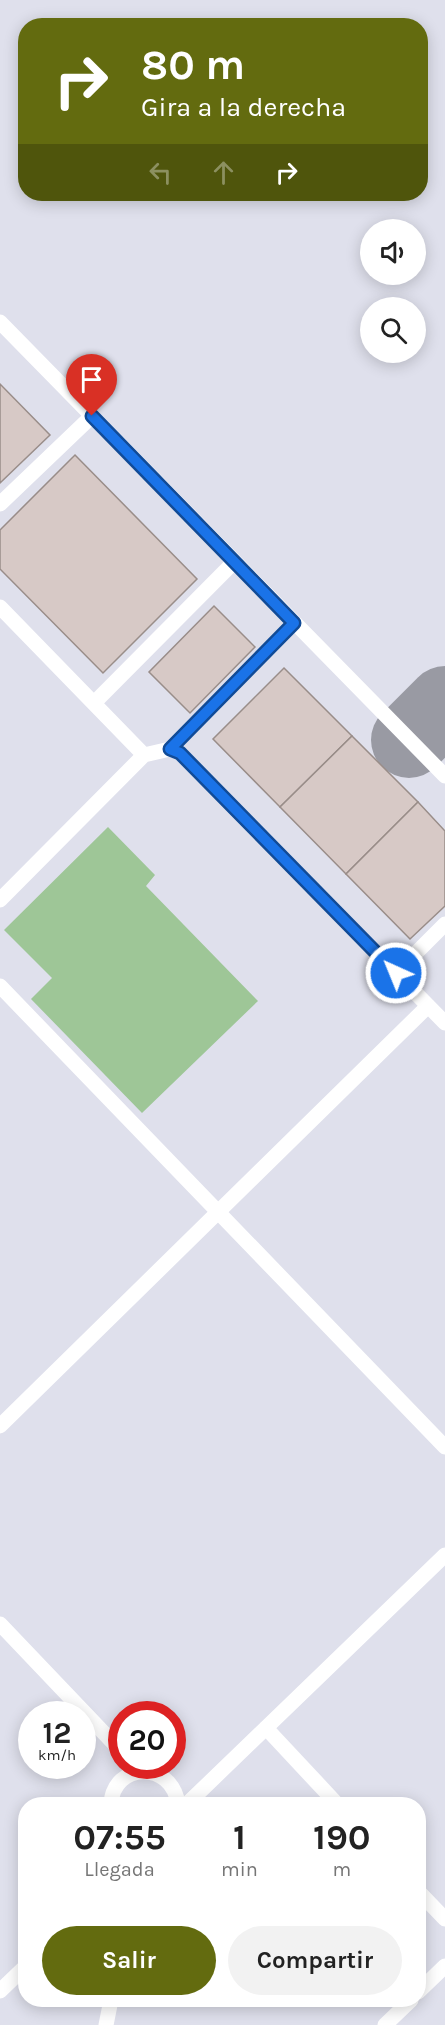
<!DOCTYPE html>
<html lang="es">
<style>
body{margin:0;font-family:Karla,sans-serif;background:#f2f2f2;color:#222;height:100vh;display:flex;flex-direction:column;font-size:22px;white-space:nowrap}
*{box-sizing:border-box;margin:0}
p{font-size:20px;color:#767676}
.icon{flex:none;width:33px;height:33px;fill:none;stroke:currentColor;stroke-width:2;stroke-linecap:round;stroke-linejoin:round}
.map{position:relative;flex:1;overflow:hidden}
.side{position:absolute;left:18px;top:1797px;width:408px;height:210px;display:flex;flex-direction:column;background:#fff;border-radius:24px;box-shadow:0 3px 15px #0003}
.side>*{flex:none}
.guide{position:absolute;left:18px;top:18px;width:410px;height:183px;border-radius:24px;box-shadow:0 3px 15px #0003;background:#636b0f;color:#fff;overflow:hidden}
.buttons{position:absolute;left:360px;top:219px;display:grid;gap:12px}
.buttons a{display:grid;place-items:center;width:66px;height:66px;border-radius:50%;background:#fff;box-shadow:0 3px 15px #0003;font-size:30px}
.speed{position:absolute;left:18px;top:1701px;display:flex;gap:12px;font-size:30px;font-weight:700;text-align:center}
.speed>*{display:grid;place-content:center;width:78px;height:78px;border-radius:50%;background:#fff;box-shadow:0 3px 15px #0003;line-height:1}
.speed small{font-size:15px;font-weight:400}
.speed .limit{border:9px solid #d22;background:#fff;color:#111}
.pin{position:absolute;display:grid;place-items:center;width:51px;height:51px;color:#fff;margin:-62px -26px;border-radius:50% 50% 50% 0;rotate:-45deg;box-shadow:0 0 6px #0007}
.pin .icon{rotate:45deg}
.me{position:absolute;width:66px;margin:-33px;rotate:316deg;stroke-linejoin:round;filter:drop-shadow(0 0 4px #0008)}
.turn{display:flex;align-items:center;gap:21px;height:126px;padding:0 24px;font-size:27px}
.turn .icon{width:78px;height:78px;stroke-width:2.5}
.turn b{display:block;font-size:42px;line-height:51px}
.lanes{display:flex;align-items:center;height:57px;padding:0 24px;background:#0003;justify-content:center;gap:30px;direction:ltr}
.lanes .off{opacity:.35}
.eta{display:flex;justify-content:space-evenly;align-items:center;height:102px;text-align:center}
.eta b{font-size:36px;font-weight:700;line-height:42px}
.button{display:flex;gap:12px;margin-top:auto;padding:12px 24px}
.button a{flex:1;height:69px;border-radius:36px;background:#636b0f;color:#fff;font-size:24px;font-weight:700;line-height:69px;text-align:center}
.button a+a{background:#f2f2f2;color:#222}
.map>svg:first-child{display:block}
.green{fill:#9ec697}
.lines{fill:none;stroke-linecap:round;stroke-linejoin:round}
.taxiway{stroke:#999aa3;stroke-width:76}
.building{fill:#d7c9c6;stroke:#998d89;stroke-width:1.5}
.lane{stroke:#fff;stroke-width:15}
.route-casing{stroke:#114b97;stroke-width:15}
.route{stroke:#1a73e8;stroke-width:10}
</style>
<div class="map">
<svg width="445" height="2025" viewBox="0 0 445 2025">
<rect width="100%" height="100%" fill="#dfe0ec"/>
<polygon class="green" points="108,827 155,875 146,886 258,1001 142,1113 31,999 52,978 4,930"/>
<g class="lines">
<polyline class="taxiway" points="409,740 445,704"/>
</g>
<g class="building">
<polygon points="0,384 50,435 0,483"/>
<polygon points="75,455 197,579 103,673 0,569 0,530"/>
<polygon points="214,606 255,647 190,713 149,672"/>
<polygon points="284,668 352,736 280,807 213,739"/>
<polygon points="352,736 418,802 346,874 280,807"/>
<polygon points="418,802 445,831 445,906 410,939 346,874"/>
</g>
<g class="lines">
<g class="lane">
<polyline points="0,322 445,776"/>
<polyline points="0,504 92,416"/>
<polyline points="0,607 144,755"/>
<polyline points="94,703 234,562"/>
<polyline points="170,749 294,623"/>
<polyline points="0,900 144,755 170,749 180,753 445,1023"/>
<polyline points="396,973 445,924"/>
<polyline points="0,986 445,1447"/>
<polyline points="0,1426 428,1006"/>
<polyline points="0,1624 122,1752"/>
<polyline points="266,1728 337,1804"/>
<path d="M111 1804C113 1762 172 1760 178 1804"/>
<polyline points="187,1804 445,1555"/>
<polyline points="418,1891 445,1919"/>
<polyline points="0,1991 26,1966"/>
<polyline points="418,1992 445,1966"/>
<polyline points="106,2025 111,2000"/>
<polyline points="385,2025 411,2000"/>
</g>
</g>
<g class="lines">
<defs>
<polyline id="route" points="92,416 294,623 170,749 180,753 396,973"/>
</defs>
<use href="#route" class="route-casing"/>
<use href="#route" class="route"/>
</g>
</svg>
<div class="buttons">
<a><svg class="icon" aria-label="sound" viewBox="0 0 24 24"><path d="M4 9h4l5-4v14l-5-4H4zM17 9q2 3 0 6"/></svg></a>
<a><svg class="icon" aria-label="search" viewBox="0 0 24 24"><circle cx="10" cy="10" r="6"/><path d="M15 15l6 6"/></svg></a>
</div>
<div class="speed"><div>12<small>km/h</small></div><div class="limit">20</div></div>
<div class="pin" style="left:92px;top:416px;background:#d93025"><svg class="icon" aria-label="arrive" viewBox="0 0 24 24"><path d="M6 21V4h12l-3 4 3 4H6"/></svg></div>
<svg class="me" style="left:396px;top:973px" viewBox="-20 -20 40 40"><circle r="17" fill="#1a73e8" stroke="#fff" stroke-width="3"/><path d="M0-11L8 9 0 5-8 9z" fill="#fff"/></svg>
<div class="guide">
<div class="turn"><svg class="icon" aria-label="right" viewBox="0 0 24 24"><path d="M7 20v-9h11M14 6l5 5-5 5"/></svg><div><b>80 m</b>Gira a la derecha</div></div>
<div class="lanes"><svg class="icon off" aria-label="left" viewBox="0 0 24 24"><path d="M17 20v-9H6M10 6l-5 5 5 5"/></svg><svg class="icon off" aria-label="ahead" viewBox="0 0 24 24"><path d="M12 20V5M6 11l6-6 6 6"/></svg><svg class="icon" aria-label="right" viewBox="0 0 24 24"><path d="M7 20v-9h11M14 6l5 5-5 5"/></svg></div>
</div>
<section class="side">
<div class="eta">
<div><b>07:55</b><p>Llegada</p></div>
<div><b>1</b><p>min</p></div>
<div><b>190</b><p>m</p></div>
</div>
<div class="button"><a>Salir</a><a>Compartir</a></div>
</section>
</div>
